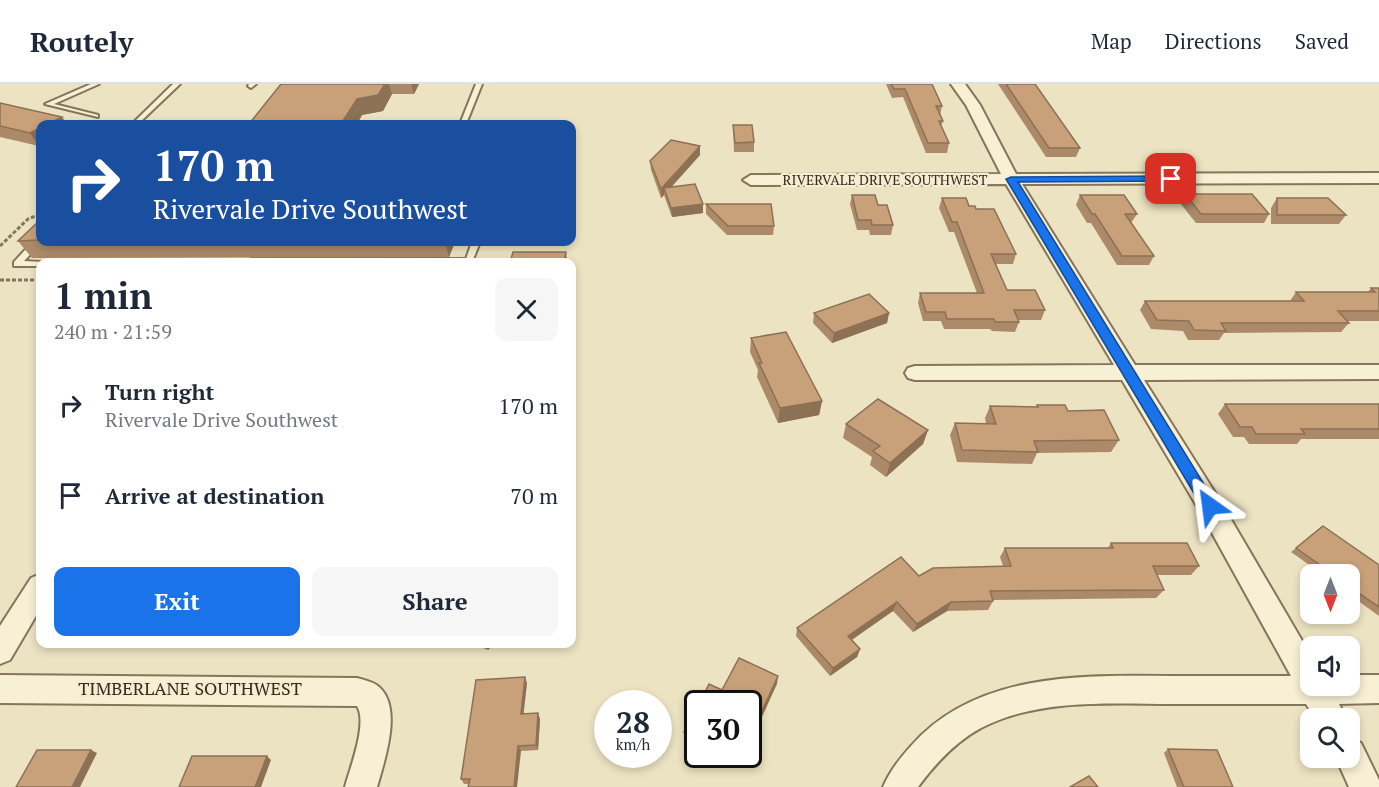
<!DOCTYPE html>
<meta charset="utf-8">
<style>
body{margin:0;font-family:"PT Serif",serif;background:#f6f6f7;color:#1f2937;height:100vh;display:flex;flex-direction:column;font-size:22px;white-space:nowrap}
*{box-sizing:border-box;margin:0}
p{font-size:20px;color:#747a83}
.icon{flex:none;width:33px;height:33px;fill:none;stroke:currentColor;stroke-width:2;stroke-linecap:round;stroke-linejoin:round}
.map{position:relative;flex:1;overflow:hidden}
.details{position:absolute;left:36px;top:174px;width:540px;height:390px;display:flex;flex-direction:column;background:#fff;border-radius:12px;box-shadow:0 3px 9px #0003}
.details>*{flex:none}
.banner{position:absolute;left:36px;top:36px;width:540px;height:126px;border-radius:12px;box-shadow:0 3px 9px #0003;background:#1a4fa0;color:#fff;overflow:hidden}
.needle{width:39px;rotate:180deg}
.fabs{position:absolute;left:1300px;top:480px;display:grid;gap:12px}
.fabs a{display:grid;place-items:center;width:60px;height:60px;border-radius:12px;background:#fff;box-shadow:0 3px 9px #0003;font-size:30px}
.speed{position:absolute;left:594px;top:606px;display:flex;gap:12px;font-size:30px;font-weight:700;text-align:center}
.speed>*{display:grid;place-content:center;width:78px;height:78px;border-radius:50%;background:#fff;box-shadow:0 3px 9px #0003;line-height:1}
.speed small{font-size:15px;font-weight:400}
.speed .limit{border:3px solid #111;border-radius:9px;background:#fff;color:#111}
.pin{position:absolute;display:grid;place-items:center;width:51px;height:51px;color:#fff;margin:-26px;border-radius:12px;box-shadow:0 3px 9px #0006}
.me{position:absolute;width:66px;margin:-33px;rotate:329deg;stroke-linejoin:round;filter:drop-shadow(0 0 4px #0008)}
.turn{display:flex;align-items:center;gap:21px;height:126px;padding:0 18px;font-size:27px}
.turn .icon{width:78px;height:78px;stroke-width:2.5}
.turn b{display:block;font-size:42px;line-height:51px}
.round{display:grid;place-items:center;flex:none;width:63px;height:63px;border-radius:12px;background:#f6f6f7}
.headline{display:flex;align-items:center;justify-content:space-between;height:102px;padding:0 18px}
h1{font-size:36px;font-weight:800;line-height:45px}
.primary-button{display:flex;gap:12px;margin-top:auto;padding:12px 18px}
.primary-button a{flex:1;height:69px;border-radius:12px;background:#1a73e8;color:#fff;font-size:24px;font-weight:800;line-height:69px;text-align:center}
.primary-button a+a{background:#f6f6f7;color:#1f2937}
ul{padding:0;list-style:none}
li{display:flex;align-items:center;gap:18px;height:90px;padding:0 18px}
li div{flex:1}
li b{display:block;font-size:22px}
li em{font-style:normal}
header{display:flex;align-items:center;gap:36px;box-sizing:border-box;height:84px;padding:0 30px;background:#fff;border-bottom:2px solid #e0e1e3}
header strong{font-size:28px}
nav{display:flex;gap:33px;margin-inline-start:auto;font-size:21px}
.map>svg:first-child{display:block}
.lines{fill:none;stroke-linecap:round;stroke-linejoin:round}
.service-casing{stroke:#85755a;stroke-width:4}
.minor-casing{stroke:#85755a;stroke-width:4}
.path{stroke:#85755a;stroke-width:3;stroke-dasharray:4 2;stroke-linecap:butt}
.service{fill:#f7f0d5;fill-rule:evenodd}
.minor{fill:#f7f0d5;fill-rule:evenodd}
.wall{fill:#ac8a69}
.shaded-wall{fill:#8c7155}
.building{fill:#c8a17a;stroke:#8c7155;stroke-width:1.5}
.route{fill:#1a73e8;stroke:#114b97;stroke-width:1.5}
.labels{text-anchor:middle;stroke-width:4.5;stroke-linejoin:round;paint-order:stroke}
.far-street-label{font-size:14px;fill:#352b1e;stroke:#f4edd2}
.near-street-label{font-size:18px;fill:#352b1e;stroke:#f4edd2}
</style>
<header>
<strong>Routely</strong>
<nav><a>Map</a><a>Directions</a><a>Saved</a></nav>
</header>
<div class="map">
<svg width="1379" height="703" viewBox="0 0 1379 703">
<rect width="100%" height="100%" fill="#ece3c2"/>
<g class="lines">
<defs>
<g id="service">
<polygon points="91,0 99,0 54,20 98,31 98,33 45,20"/>
<polygon points="173,0 180,0 138,40 132,40"/>
<polygon points="249,0 256,0 251,4 248,2"/>
<polygon points="476,0 482,0 466,40 460,40"/>
<polygon points="37,153 40,153 40,158 42,158 24,177 43,178 40,178 40,182 14,182 14,178"/>
<polygon points="472,158 480,158 472,178 247,178 251,175 466,175"/>
</g>
<g id="minor">
<path d="M951 0H965L980 21 1016 90 1379 89V99L1022 100 1135 281H1379V295L1144 296 1219 415 1311 572V602H1350V591H1379V619L1339 620 1346 634H1315L1306 620C1262 620 1218 620 1174 620 1111 620 1038 614 981 644 955 658 935 680 918 703H883C890 687 900 674 911 662 976 588 1082 591 1172 592 1212 592 1252 592 1291 592L1201 429 1122 296H915L908 294 905 289 908 284 915 282 1114 281 1006 100 751 101 743 96 751 91 1001 90 966 21Z"/>
<polygon points="40,490 40,525 10,576 0,580 0,542 31,494"/>
<path d="M0 591 357 594C364 596 374 598 379 603 403 624 384 678 377 703H345C350 684 368 639 357 622L0 619Z"/>
<polygon points="1350,655 1361,659 1379,696 1379,703 1349,703 1336,674 1350,674"/>
</g>
</defs>
<use href="#service" class="service-casing"/>
<use href="#minor" class="minor-casing"/>
<g class="path">
<polyline points="0,162 28,135 40,130"/>
<polyline points="0,196 40,196"/>
</g>
<use href="#service" class="service"/>
<use href="#minor" class="minor"/>
</g>
<g class="wall">
<polygon points="281,0 419,0 414,10 392,10 383,27 362,31 357,40 249,40"/>
<polygon points="886,0 932,0 942,22 940,31 943,37 941,42 949,59 947,69 926,69 903,13 892,14"/>
<polygon points="998,0 1035,0 1080,64 1076,73 1046,73"/>
<polygon points="0,19 62,33 39,62 0,53"/>
<polygon points="733,41 754,58 754,68 734,68"/>
<polygon points="700,71 671,103 703,129 672,133 664,111 661,114 651,86 650,77"/>
<polygon points="1185,110 1269,130 1264,139 1196,139 1180,119"/>
<polygon points="852,111 878,121 893,141 891,151 870,151 869,146 857,146 850,120"/>
<polygon points="1080,111 1137,130 1131,139 1154,172 1149,181 1117,181 1091,139 1087,139 1076,121"/>
<polygon points="942,114 969,122 976,125 1016,170 1013,180 996,180 1007,206 1045,226 1041,236 1018,236 1019,238 1015,248 992,247 990,245 944,245 941,237 923,237 918,219 920,209 977,209 954,148 949,148 939,124"/>
<polygon points="1277,114 1346,131 1339,140 1271,140 1271,124"/>
<polygon points="706,120 774,142 773,151 727,151 706,130"/>
<polygon points="40,136 40,158 455,158 449,173 32,174 18,157"/>
<polygon points="1371,204 1379,204 1379,237 1347,237 1349,239 1341,248 1224,249 1219,256 1188,256 1183,247 1151,245 1140,226 1145,217 1290,217 1296,208 1368,208"/>
<polygon points="814,229 889,229 887,239 832,259 813,239"/>
<polygon points="751,254 822,317 819,331 778,339 757,293 758,286 750,268"/>
<polygon points="1225,320 1379,320 1379,355 1301,355 1297,360 1249,360 1244,353 1233,353 1218,330"/>
<polygon points="1037,321 1068,327 1119,356 1111,368 1037,369 1032,380 957,378 950,351 955,339 986,340 985,334 990,322 1036,323"/>
<polygon points="846,340 928,346 923,360 886,393 870,381 872,373 843,354"/>
<polygon points="1111,459 1199,482 1191,491 1157,491 1164,506 1156,514 992,516 993,517 988,526 947,527 913,548 893,527 852,556 860,565 857,573 830,592 796,552 797,544 919,492 1003,482 1000,473 1005,464 1108,464"/>
<polygon points="1296,464 1379,481 1379,532 1350,511 1350,490 1322,490 1291,468"/>
<polygon points="473,560 493,560 488,566"/>
<polygon points="527,599 523,629 540,635 538,666 521,667 469,700 464,700 461,695"/>
<polygon points="698,622 698,662 684,656 684,648"/>
<polygon points="1168,665 1233,703 1177,703 1164,669"/>
<polygon points="713,670 725,670 722,675"/>
</g>
<g class="shaded-wall">
<polygon points="385,0 389,0 392,10 383,27 362,31 357,40 341,40 357,15"/>
<polygon points="411,0 419,0 414,10"/>
<polygon points="62,33 67,40 48,40"/>
<polygon points="40,44 40,61 39,62 30,49"/>
<polygon points="700,62 700,71 666,109 664,104 664,111 661,114 661,105"/>
<polygon points="703,120 703,129 672,133 671,124"/>
<polygon points="445,158 455,158 449,173"/>
<polygon points="566,168 567,178 564,178"/>
<polygon points="889,229 887,239 832,259 834,249"/>
<polygon points="822,317 819,331 778,339 780,324"/>
<polygon points="928,346 923,360 886,393 890,379"/>
<polygon points="897,518 893,527 845,560 848,552"/>
<polygon points="951,518 947,527 913,548 917,540"/>
<polygon points="488,560 493,560 488,566 486,562"/>
<polygon points="860,565 857,573 830,592 833,584"/>
<polygon points="778,592 777,600 749,661 750,653"/>
<polygon points="525,593 527,599 523,635 521,630"/>
<polygon points="538,629 540,635 538,666 536,661"/>
<polygon points="518,662 521,667 517,703 514,703"/>
<polygon points="91,666 97,669 80,703 72,703"/>
<polygon points="267,672 271,676 261,703 255,703"/>
</g>
<g class="building">
<polygon points="281,0 385,0 378,11 357,15 341,40 319,40 320,39 249,40"/>
<polygon points="891,0 932,0 942,22 936,22 943,37 939,37 949,59 928,59 905,5 894,5"/>
<polygon points="1006,0 1035,0 1080,64 1049,64"/>
<polygon points="0,19 62,33 48,40 40,40 40,44 30,49 0,42"/>
<polygon points="733,41 752,41 754,58 735,59"/>
<polygon points="671,56 700,62 661,105 650,77"/>
<polygon points="695,100 703,120 671,124 664,104"/>
<polygon points="1185,110 1252,110 1269,130 1201,130"/>
<polygon points="852,111 875,111 878,121 887,121 893,141 872,141 871,136 858,136"/>
<polygon points="1080,111 1124,111 1137,130 1125,130 1154,172 1122,172 1095,130 1092,130"/>
<polygon points="942,114 966,114 969,122 975,122 976,125 994,125 1016,170 991,170 1007,206 1035,206 1045,226 1014,226 1019,238 995,238 994,235 947,235 945,228 926,228 920,209 984,209 957,138 952,138"/>
<polygon points="1277,114 1328,114 1346,131 1277,131"/>
<polygon points="706,120 771,120 774,142 728,142"/>
<polygon points="40,136 40,156 18,157"/>
<polygon points="513,168 566,168 564,178 510,178"/>
<polygon points="1371,204 1379,204 1379,227 1338,227 1349,239 1221,239 1226,247 1194,246 1189,237 1157,236 1145,217 1304,217 1296,208 1375,208"/>
<polygon points="869,210 889,229 834,249 814,229"/>
<polygon points="786,248 822,317 780,324 759,279 762,279 751,254"/>
<polygon points="878,315 928,346 890,379 873,367 880,362 846,340"/>
<polygon points="1225,320 1379,320 1379,345 1301,345 1305,350 1256,350 1252,343 1240,343"/>
<polygon points="1037,321 1065,321 1068,327 1104,326 1119,356 1034,357 1038,368 962,366 955,339 996,340 990,322 1038,323"/>
<polygon points="1323,442 1379,481 1379,523 1350,503 1350,490 1333,490 1296,464"/>
<polygon points="1111,459 1187,459 1199,482 1153,482 1164,506 990,507 993,517 951,518 917,540 897,518 848,552 860,565 833,584 797,544 901,473 919,492 933,484 1011,482 1005,464 1113,464"/>
<polygon points="739,574 778,592 750,653 748,653 748,620 699,620 709,600 722,606"/>
<polygon points="525,593 521,630 538,629 536,661 518,662 514,703 468,703 470,695 461,695 476,596"/>
<polygon points="698,622 698,655 684,648"/>
<polygon points="1168,665 1217,666 1233,703 1184,703"/>
<polygon points="37,666 91,666 72,703 16,703"/>
<polygon points="192,672 267,672 255,703 179,703"/>
<polygon points="1089,692 1098,703 1070,703"/>
</g>
<polygon class="route" points="1171,92 1174,93 1174,97 1018,98 1215,418 1217,422 1215,426 1204,426 1006,95 1011,93"/>
<g class="labels">
<g class="far-street-label">
<text x="885" y="101">RIVERVALE DRIVE SOUTHWEST</text>
</g>
<g class="near-street-label">
<text x="190" y="611">TIMBERLANE SOUTHWEST</text>
</g>
</g>
</svg>
<div class="fabs">
<a><svg class="needle" viewBox="-14 -14 28 28"><path d="M0-13l5 13h-10z" fill="#e53935"/><path d="M0 13l5-13h-10z" fill="#747a83"/></svg></a>
<a><svg class="icon" aria-label="sound" viewBox="0 0 24 24"><path d="M4 9h4l5-4v14l-5-4H4zM17 9q2 3 0 6"/></svg></a>
<a><svg class="icon" aria-label="search" viewBox="0 0 24 24"><circle cx="10" cy="10" r="6"/><path d="M15 15l6 6"/></svg></a>
</div>
<div class="speed"><div>28<small>km/h</small></div><div class="limit">30</div></div>
<div class="pin" style="left:1171px;top:95px;background:#d93025"><svg class="icon" aria-label="arrive" viewBox="0 0 24 24"><path d="M6 21V4h12l-3 4 3 4H6"/></svg></div>
<svg class="me" style="left:1210px;top:422px" viewBox="-20 -20 40 40"><path d="M0-17L14 15 0 8-14 15z" fill="#1a73e8" stroke="#fff" stroke-width="4"/></svg>
<div class="banner">
<div class="turn"><svg class="icon" aria-label="right" viewBox="0 0 24 24"><path d="M7 20v-9h11M14 6l5 5-5 5"/></svg><div><b>170 m</b>Rivervale Drive Southwest</div></div>
</div>
<section class="details">
<div class="headline"><div><h1>1 min</h1><p>240 m · 21:59</p></div><a class="round"><svg class="icon" aria-label="close" viewBox="0 0 24 24"><path d="M6 6l12 12M18 6L6 18"/></svg></a></div>
<ul>
<li><svg class="icon" aria-label="right" viewBox="0 0 24 24"><path d="M7 20v-9h11M14 6l5 5-5 5"/></svg><div><b>Turn right</b><p>Rivervale Drive Southwest</p></div><em>170 m</em></li>
<li><svg class="icon" aria-label="arrive" viewBox="0 0 24 24"><path d="M6 21V4h12l-3 4 3 4H6"/></svg><div><b>Arrive at destination</b></div><em>70 m</em></li>
</ul>
<div class="primary-button"><a>Exit</a><a>Share</a></div>
</section>
</div>
